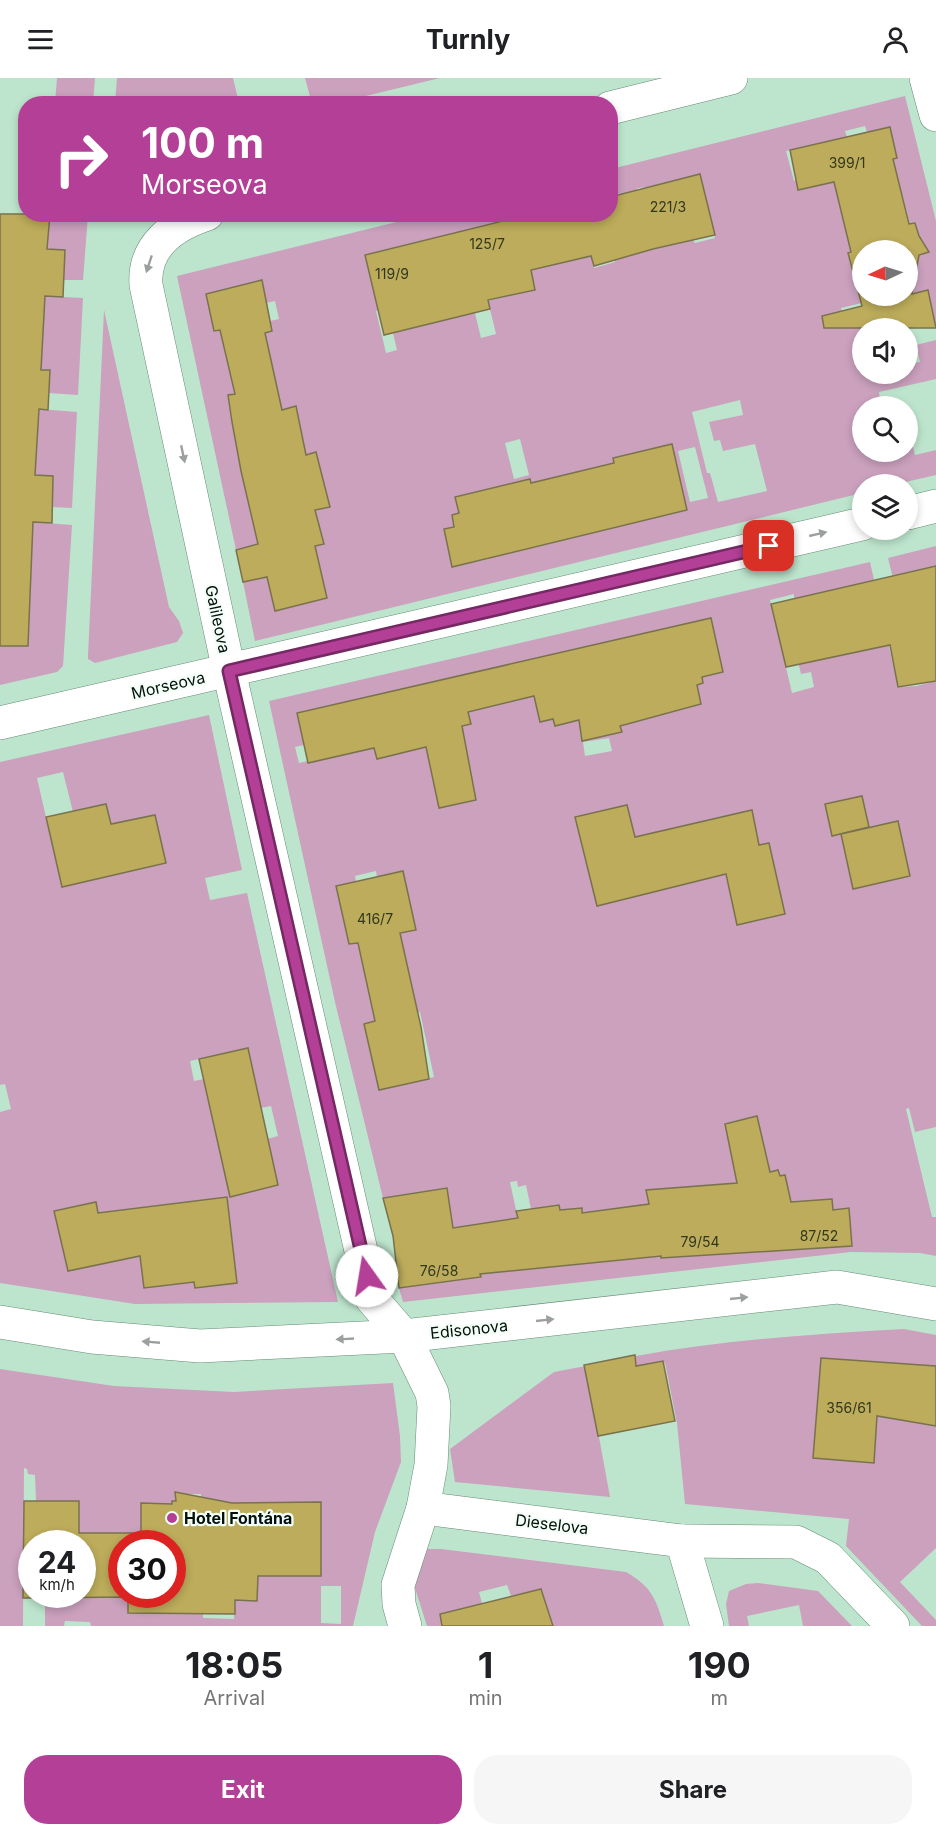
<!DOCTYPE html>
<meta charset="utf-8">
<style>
body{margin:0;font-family:Inter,sans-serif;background:#f6f6f6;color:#202124;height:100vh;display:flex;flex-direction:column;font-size:22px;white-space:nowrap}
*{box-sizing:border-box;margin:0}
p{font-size:20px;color:#757577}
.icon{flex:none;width:33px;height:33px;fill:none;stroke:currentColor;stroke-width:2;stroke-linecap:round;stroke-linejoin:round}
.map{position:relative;height:1548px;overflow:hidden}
.panel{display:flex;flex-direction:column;background:#fff;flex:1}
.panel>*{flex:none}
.top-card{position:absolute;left:18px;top:18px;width:600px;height:126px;border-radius:24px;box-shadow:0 3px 9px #0003;background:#b33f97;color:#fff;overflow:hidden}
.needle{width:39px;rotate:266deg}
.tools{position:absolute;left:852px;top:162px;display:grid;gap:12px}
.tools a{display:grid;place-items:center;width:66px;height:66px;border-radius:50%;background:#fff;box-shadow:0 3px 9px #0003;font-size:30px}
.speed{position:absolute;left:18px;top:1452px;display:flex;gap:12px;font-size:30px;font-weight:700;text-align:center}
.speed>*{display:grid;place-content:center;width:78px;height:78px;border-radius:50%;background:#fff;box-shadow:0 3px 9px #0003;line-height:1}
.speed small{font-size:15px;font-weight:400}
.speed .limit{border:9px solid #d22;background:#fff;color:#111}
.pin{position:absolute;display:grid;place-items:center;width:51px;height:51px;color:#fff;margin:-26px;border-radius:12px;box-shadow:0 3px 9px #0006}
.me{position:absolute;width:66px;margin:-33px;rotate:347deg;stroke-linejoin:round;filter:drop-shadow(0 0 4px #0008)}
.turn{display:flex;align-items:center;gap:21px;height:126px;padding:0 24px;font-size:27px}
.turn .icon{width:78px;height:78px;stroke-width:2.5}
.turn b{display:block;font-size:42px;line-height:51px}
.eta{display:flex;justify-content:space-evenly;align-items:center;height:102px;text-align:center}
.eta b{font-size:36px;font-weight:700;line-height:42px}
.cta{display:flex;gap:12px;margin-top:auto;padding:12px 24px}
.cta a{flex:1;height:69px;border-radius:24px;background:#b33f97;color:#fff;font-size:24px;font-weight:700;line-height:69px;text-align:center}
.cta a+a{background:#f6f6f6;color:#202124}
header{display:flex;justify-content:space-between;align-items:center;height:78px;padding:0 24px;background:#fff;font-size:27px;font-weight:700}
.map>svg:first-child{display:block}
.green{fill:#cba1be;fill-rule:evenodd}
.building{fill:#bcac5b;stroke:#79724d;stroke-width:1.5;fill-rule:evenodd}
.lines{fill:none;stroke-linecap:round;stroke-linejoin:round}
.street-casing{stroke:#668b75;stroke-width:34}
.street{stroke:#fff;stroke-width:33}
.oneway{fill:#9ba09d}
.route-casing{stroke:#742962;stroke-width:15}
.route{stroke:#b33f97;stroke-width:10}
.poi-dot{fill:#b33f97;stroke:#f2fef7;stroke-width:2}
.labels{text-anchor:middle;stroke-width:4.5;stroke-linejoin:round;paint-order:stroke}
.number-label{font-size:14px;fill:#32381e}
.street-label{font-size:16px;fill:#041109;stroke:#f2fef7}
.poi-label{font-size:16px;font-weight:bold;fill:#041109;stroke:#f2fef7;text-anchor:start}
</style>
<header><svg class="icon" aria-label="menu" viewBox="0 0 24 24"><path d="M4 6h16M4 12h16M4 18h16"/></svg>Turnly<svg class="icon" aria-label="person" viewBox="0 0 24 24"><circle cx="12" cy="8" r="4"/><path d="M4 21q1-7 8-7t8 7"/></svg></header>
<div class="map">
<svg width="936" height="1548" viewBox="0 0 936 1548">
<rect width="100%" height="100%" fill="#bde5cd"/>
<g class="green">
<polygon points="57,0 95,0 93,25 55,25"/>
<polygon points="117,0 233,0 239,25 115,25"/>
<polygon points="305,0 440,0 337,25 308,25 308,23 311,22"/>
<path d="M905 18 936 143V248L928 213 908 217V180L919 177C922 162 921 156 910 146L893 81 896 80 890 49 867 54 865 48 845 53 847 59 786 73 794 103 796 102 799 112 834 104 851 174 848 175 852 193 862 191V218H906L880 224 879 221 841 230 844 244 883 238 886 250H862V296H908V286L920 284 916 267 936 262V301L879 314 880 324 891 322 892 328H862V374H908L909 352 915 377 936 372V397L897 406H862V415L255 563 243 504 267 499 275 533 327 520 319 487 274 479 324 466 313 433 330 428 316 374 241 393 258 466 236 472 177 198 425 137H581L594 190 615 184 613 174 651 172 693 162 695 165 715 160 700 96 659 107 658 106 657 108 638 110 636 112 620 117V115L611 119V91ZM519 140 539 190 531 192 535 211 488 223 496 256 481 260 464 190H467L459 154ZM420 163 440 243 406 252 400 227 387 230 397 272 386 275 376 233 378 232 366 177ZM262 202 266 225 275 223 279 241 270 243 272 253 257 257 252 244 214 253 206 216ZM264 308 279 333 296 329 238 373 228 317ZM740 322 743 337 709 344 714 363 720 362 723 373 755 366 767 413 718 424 710 395H707L692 334ZM520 361 529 397 514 401 505 365ZM695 369 708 420 690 424 678 373ZM653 370 672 387 684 433 628 446 613 380ZM559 398 588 456 533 470 521 424 527 406ZM501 408 484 462 489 481 452 489 444 452 454 449 452 437 459 435 455 419Z"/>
<polygon points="50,137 88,137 83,202 63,202 47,171"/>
<polygon points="45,218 83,220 78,317 48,315 50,292 41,292"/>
<polygon points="104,232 169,529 179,543 183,555 177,564 95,585 88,581 88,578"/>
<polygon points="39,331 77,334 72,430 52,429 53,398 35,397"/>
<polygon points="33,444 72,447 63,588 57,594 0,607 0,516 30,517"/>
<polygon points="936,468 936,488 895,497 903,532 901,533 888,480"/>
<path d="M870 484 898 609 917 608 936 603V1049L915 1054 909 1030 906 1031 932 1139H936V1178L920 1175 851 1174 403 1224 399 1210 480 1199 475 1147 453 1150 446 1110 383 1120 335 924 269 623ZM794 516V567L801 596 811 594 814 609 792 615 770 522ZM711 540 702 599 697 607 701 626 667 635 648 554ZM588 568 594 591 609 597 622 654 595 631 555 648 553 641 540 643 527 582ZM413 609 481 631 468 634 471 646 459 649 476 722 440 730ZM397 613 308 683 299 685 295 669 304 667ZM609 660 612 673 585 678 583 664ZM862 718 869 750 898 743 910 798 853 811 841 756 826 726ZM627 727 635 759 668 810 597 827 575 740ZM752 732 757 768 769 766 785 836 737 847 721 776 712 767 706 742ZM376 793 377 799 403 794 416 851 400 855 408 892 366 901 358 865 349 866 336 808 356 804 355 798ZM420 934 434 999 379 1012 364 946ZM757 1038 769 1089 752 1093 734 1088 725 1046ZM517 1103 518 1109 526 1107 531 1131 559 1127 561 1138 618 1182 533 1191 530 1157H526L522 1132H516L510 1104ZM736 1105 740 1174 649 1129 646 1112ZM832 1121 833 1132 849 1131 852 1168 796 1171Z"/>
<path d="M209 637 242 792 205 800 210 822 247 815 338 1224 135 1226 0 1205V1034L11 1031 5 1006 0 1007V684ZM63 694 73 734 106 726 111 746 155 737 166 785 62 809 37 700ZM248 970 261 1030 271 1028 278 1058 267 1061 278 1107 230 1119 204 1001 194 1003 190 983ZM96 1124 109 1184 68 1192 55 1133ZM174 1126 178 1155 231 1150 237 1205 195 1210 194 1204 144 1209 134 1131Z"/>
<path d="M904 1251 936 1257V1313L931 1347 936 1348V1470L900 1504 936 1542V1548H922L846 1468 849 1441 685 1426 677 1345 665 1285 636 1288V1278C724 1262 814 1256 904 1251ZM821 1280 881 1285 874 1385 813 1380Z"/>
<polygon points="586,1288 610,1419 455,1404 450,1371 554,1294"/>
<path d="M0 1291 114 1308 234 1314 393 1305 400 1358 401 1384 375 1454 353 1548H91L90 1544 65 1543 64 1548H45V1520H78L82 1516V1466L79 1465V1423H36L35 1397 28 1396 27 1391 24 1390 23 1548H0ZM176 1416H201V1423L258 1494 257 1522H235L234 1541 203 1540V1536L128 1535V1516H122V1466L141 1455V1425L172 1426V1423H176ZM320 1424 321 1483 298 1498H261V1425ZM321 1508H341V1546L321 1545Z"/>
<path d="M426 1471H441L626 1494C652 1509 656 1521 664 1548H553L541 1511 511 1518 507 1507 479 1514 488 1548H427L414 1507Z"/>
<polygon points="758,1505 818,1513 852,1548 803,1548 799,1527 747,1538 749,1548 729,1548 726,1526 729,1513 746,1506"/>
</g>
<g class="building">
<path d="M890 49 897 80 893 81 909 146 915 145 919 158 929 174 919 177 912 216 928 212 936 250H824L822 238 862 228 848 175 851 174 834 104 798 112 790 72ZM862 172H908V218H862Z"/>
<polygon points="700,96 715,157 653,171 594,188 591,178 531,192 535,212 488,222 490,231 384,257 365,177 531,136 610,136 610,119"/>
<polygon points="0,136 50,136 47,171 65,172 63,219 45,218 41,292 50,292 48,332 39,331 35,397 53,398 52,445 33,444 28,568 0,568"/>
<polygon points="262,202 272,253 265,255 282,332 296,328 306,377 316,374 330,429 315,432 324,466 315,468 327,520 275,533 267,499 243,504 236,472 258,466 241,393 232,344 228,317 235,316 220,252 214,253 206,216"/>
<polygon points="672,366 687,432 452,489 444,451 454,449 452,437 459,435 455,419 530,401 531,405 614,385 613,380"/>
<polygon points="936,488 936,603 898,609 890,567 786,589 771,526"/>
<polygon points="711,540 723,594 702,599 703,605 697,607 701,626 620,648 622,654 582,663 579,642 555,648 553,641 540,644 534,618 468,634 471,646 462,648 476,722 439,730 426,669 377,681 374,670 308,685 297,635"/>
<polygon points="862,718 869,749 832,758 825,726"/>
<polygon points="106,726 111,746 155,737 166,785 62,809 46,739"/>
<polygon points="627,727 635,759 752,732 759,767 769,765 785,836 737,847 726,796 597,828 575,739"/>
<polygon points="898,743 910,798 853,811 841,756"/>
<polygon points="403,793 416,852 400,855 421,949 429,1001 379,1012 364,946 375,943 358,865 349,866 336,808"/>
<polygon points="248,970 278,1107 230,1119 199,981"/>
<polygon points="757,1038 770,1094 778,1092 780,1098 785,1097 791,1124 832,1121 833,1132 849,1130 852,1168 661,1180 661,1178 480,1196 481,1199 399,1210 393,1158 383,1120 447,1110 453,1150 518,1140 516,1133 559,1127 560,1132 582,1130 582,1135 649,1126 646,1112 737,1105 725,1046"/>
<polygon points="227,1119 237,1205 195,1210 194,1204 144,1210 140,1178 68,1193 54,1133 96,1124 98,1135"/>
<polygon points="635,1277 636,1288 663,1283 675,1343 598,1358 584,1287"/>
<polygon points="821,1280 936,1288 936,1348 877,1338 874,1385 813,1380"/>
<path d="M175 1414 232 1425 321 1424V1498H258L257 1523 235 1522V1536L128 1535V1519L23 1520 24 1423H79V1455H141V1425L172 1426V1423H176ZM32 1466H82V1516H32ZM122 1466H172V1516H122Z"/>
<polygon points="541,1511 553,1548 442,1548 440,1536"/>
</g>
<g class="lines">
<defs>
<g id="street">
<polyline points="926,0 936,37"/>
<polyline points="610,30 731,0"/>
<path d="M207 136C173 147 143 168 146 207L229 593 372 1221 404 1258 432 1315 434 1328 431 1387 423 1430 398 1507 399 1526 405 1548"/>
<polyline points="908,435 936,428"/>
<polyline points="0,645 862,446"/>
<polyline points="0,1244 92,1259 200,1268 404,1258 837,1209 936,1226"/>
<polyline points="423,1430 682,1463 796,1464 828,1480 893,1548"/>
<polyline points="682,1463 707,1548"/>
</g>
</defs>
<use href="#street" class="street-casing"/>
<use href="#street" class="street"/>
</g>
<defs><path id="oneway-solid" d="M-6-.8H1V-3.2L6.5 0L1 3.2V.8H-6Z" transform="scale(1.5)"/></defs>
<g class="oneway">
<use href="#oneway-solid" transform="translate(149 186) rotate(108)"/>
<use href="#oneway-solid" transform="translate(183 376) rotate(78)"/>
<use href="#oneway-solid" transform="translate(818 456) rotate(-13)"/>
<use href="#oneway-solid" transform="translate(739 1220) rotate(-6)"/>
<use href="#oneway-solid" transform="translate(545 1242) rotate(-6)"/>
<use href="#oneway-solid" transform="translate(345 1261) rotate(177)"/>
<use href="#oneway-solid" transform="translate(151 1264) rotate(-175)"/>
</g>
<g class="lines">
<defs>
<polyline id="route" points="367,1198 229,593 769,468"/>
</defs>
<use href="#route" class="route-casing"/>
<use href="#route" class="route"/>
</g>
<circle class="poi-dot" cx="172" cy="1440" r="6"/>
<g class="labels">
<g class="number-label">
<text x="847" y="90">399/1</text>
<text x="668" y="134">221/3</text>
<text x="487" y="171">125/7</text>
<text x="392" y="201">119/9</text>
<text x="375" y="846">416/7</text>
<text x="819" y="1163">87/52</text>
<text x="700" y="1169">79/54</text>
<text x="439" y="1198">76/58</text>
<text x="849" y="1335">356/61</text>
</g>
<g class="street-label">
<text transform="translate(218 541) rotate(78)" y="6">Galileova</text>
<text transform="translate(168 607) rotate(-13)" y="6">Morseova</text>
<text transform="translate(469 1251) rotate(-6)" y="6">Edisonova</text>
<text transform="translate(552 1446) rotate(7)" y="6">Dieselova</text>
</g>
<g class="poi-label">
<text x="184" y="1446">Hotel Fontána</text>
</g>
</g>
</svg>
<div class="tools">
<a><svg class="needle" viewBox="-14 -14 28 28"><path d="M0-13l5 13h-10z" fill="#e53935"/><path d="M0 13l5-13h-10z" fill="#757577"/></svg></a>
<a><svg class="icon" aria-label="sound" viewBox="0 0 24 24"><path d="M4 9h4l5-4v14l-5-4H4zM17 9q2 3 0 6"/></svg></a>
<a><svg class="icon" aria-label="search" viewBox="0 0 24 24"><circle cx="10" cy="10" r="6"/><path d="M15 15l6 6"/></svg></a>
<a><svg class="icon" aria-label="layers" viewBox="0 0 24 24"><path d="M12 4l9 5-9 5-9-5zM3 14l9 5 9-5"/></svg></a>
</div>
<div class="speed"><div>24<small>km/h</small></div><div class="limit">30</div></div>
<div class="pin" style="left:769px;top:468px;background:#d93025"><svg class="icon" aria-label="arrive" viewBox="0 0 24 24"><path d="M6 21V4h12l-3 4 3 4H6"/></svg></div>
<svg class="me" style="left:367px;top:1198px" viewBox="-20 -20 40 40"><circle r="19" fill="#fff"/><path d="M0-13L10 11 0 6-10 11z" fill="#b33f97"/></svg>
<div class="top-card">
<div class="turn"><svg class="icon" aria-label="right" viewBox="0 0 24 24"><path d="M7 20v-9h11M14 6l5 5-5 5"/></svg><div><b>100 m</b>Morseova</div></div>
</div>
</div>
<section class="panel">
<div class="eta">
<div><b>18:05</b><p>Arrival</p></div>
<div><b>1</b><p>min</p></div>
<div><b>190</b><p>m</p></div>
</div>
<div class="cta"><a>Exit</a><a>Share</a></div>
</section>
